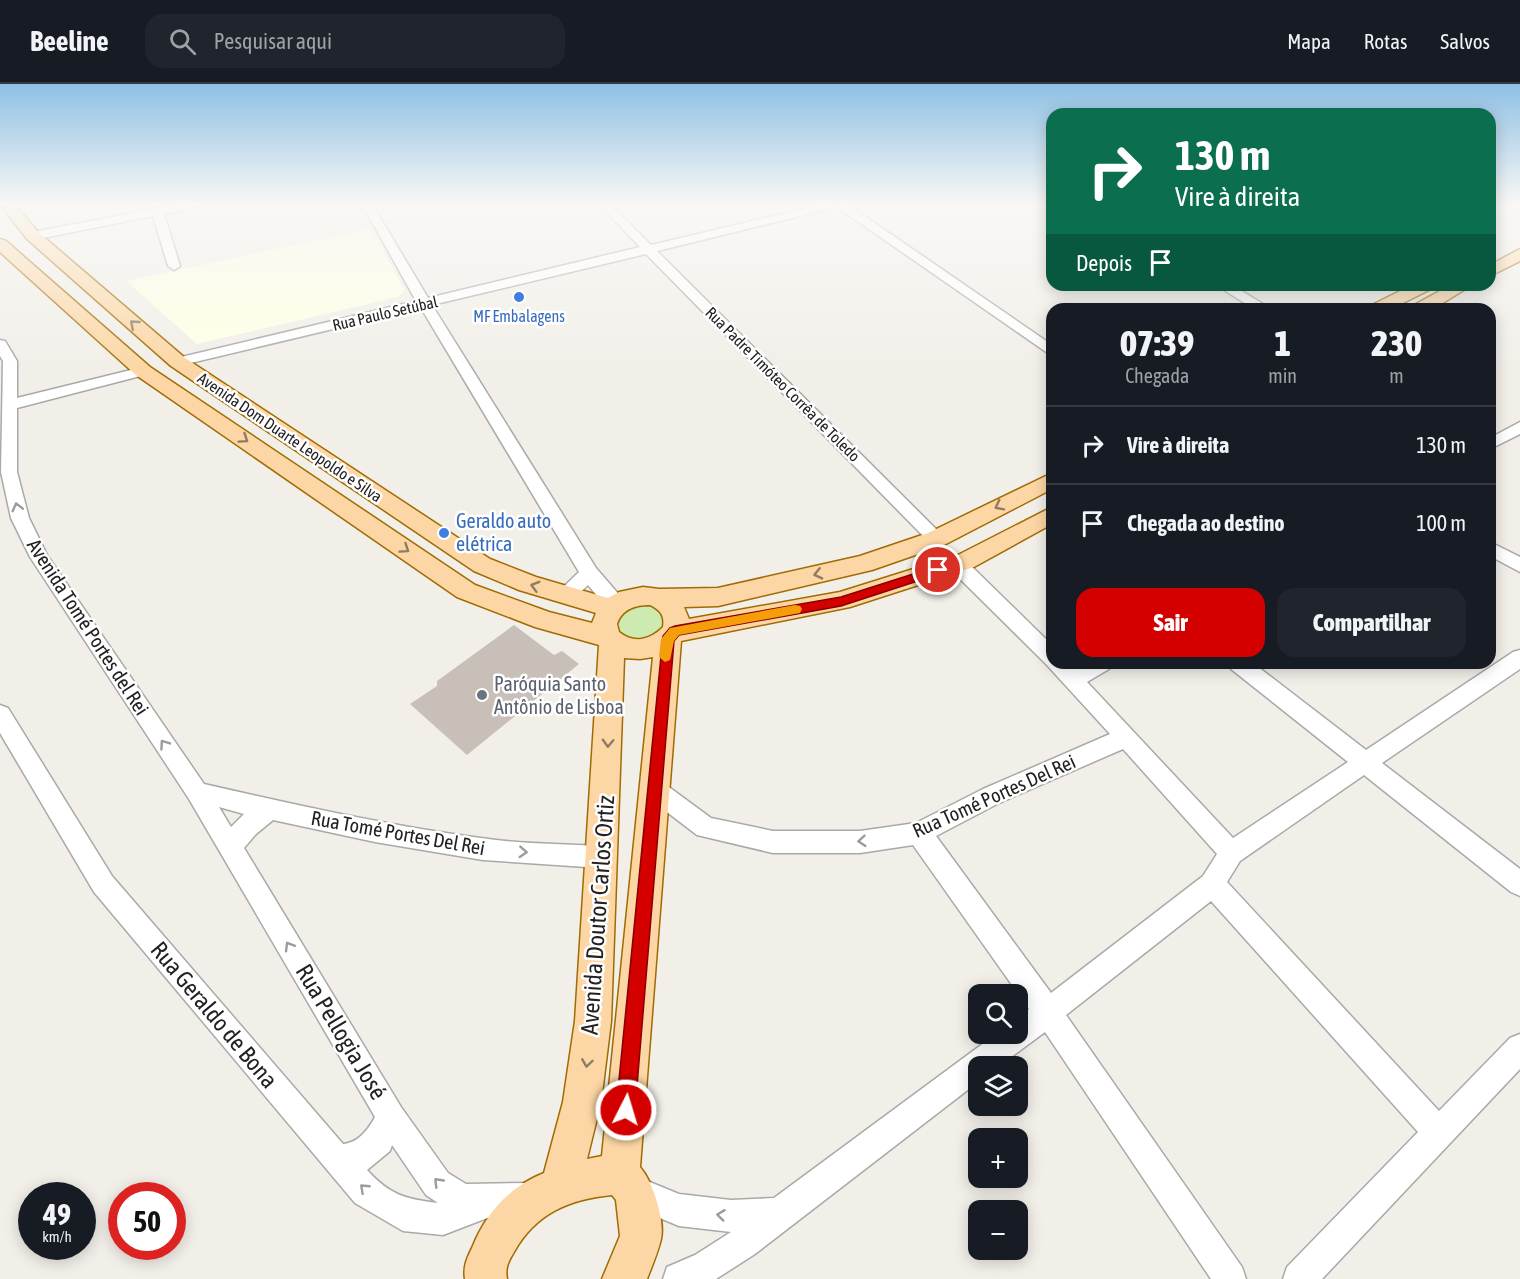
<!DOCTYPE html>
<html lang="pt">
<meta charset="utf-8">
<style>
body{margin:0;font-family:"Asap Condensed",sans-serif;background:#20242c;color:#f1f3f6;height:100vh;display:flex;flex-direction:column;font-size:22px;white-space:nowrap}
*{box-sizing:border-box;margin:0}
p{font-size:20px;color:#9ea1a6}
.icon{flex:none;width:33px;height:33px;fill:none;stroke:currentColor;stroke-width:2;stroke-linecap:round;stroke-linejoin:round}
.map{position:relative;flex:1;overflow:hidden}
.panel{position:absolute;left:1046px;top:219px;width:450px;height:366px;display:flex;flex-direction:column;background:#171b24;border-radius:18px;box-shadow:0 3px 15px #0003}
.panel>*{flex:none}
.top-card{position:absolute;left:1046px;top:24px;width:450px;height:183px;border-radius:18px;box-shadow:0 3px 15px #0003;background:#0b6e4f;color:#fff;overflow:hidden}
.fabs{position:absolute;left:968px;top:900px;display:grid;gap:12px}
.fabs a{display:grid;place-items:center;width:60px;height:60px;border-radius:12px;background:#171b24;box-shadow:0 3px 15px #0003;font-size:30px}
.speed{position:absolute;left:18px;top:1098px;display:flex;gap:12px;font-size:30px;font-weight:700;text-align:center}
.speed>*{display:grid;place-content:center;width:78px;height:78px;border-radius:50%;background:#171b24;box-shadow:0 3px 15px #0003;line-height:1}
.speed small{font-size:15px;font-weight:400}
.speed .limit{border:9px solid #d22;background:#fff;color:#111}
.pin{position:absolute;display:grid;place-items:center;width:51px;height:51px;color:#fff;margin:-26px;border:3px solid #fff;border-radius:50%;box-shadow:0 2px 6px #0007}
.me{position:absolute;width:66px;margin:-33px;rotate:5deg;stroke-linejoin:round;filter:drop-shadow(0 0 4px #0008)}
.turn{display:flex;align-items:center;gap:21px;height:126px;padding:0 30px;font-size:27px}
.turn .icon{width:78px;height:78px;stroke-width:2.5}
.turn b{display:block;font-size:42px;line-height:51px}
.then{display:flex;align-items:center;height:57px;padding:0 30px;background:#0003;gap:12px;font-size:22px}
.eta{display:flex;justify-content:space-evenly;align-items:center;height:102px;text-align:center}
.eta b{font-size:36px;font-weight:800;line-height:42px}
.cta{display:flex;gap:12px;margin-top:auto;padding:12px 30px}
.cta a{flex:1;height:69px;border-radius:18px;background:#d40000;color:#fff;font-size:24px;font-weight:800;line-height:69px;text-align:center}
.cta a+a{background:#20242c;color:#f1f3f6}
ul{padding:0;list-style:none}
li{display:flex;align-items:center;gap:18px;height:78px;padding:0 30px;border-top:2px solid #363941}
li div{flex:1}
li b{display:block;font-size:22px}
li em{font-style:normal}
header{display:flex;align-items:center;gap:36px;box-sizing:border-box;height:84px;padding:0 30px;background:#171b24;border-bottom:2px solid #363941}
header strong{font-size:28px}
nav{display:flex;gap:33px;margin-inline-start:auto;font-size:21px}
.search{width:420px;height:54px;background:#20242c;display:flex;align-items:center;gap:15px;box-sizing:border-box;padding:0 21px;border-radius:18px;color:#9ea1a6;font-size:22px}
.map>svg:first-child{display:block}
.education{fill:#ffffe5}
.grass{fill:#cdebb0}
.building{fill:#c7bfb8}
.lines{fill:none;stroke-linecap:round;stroke-linejoin:round}
.minor-casing{stroke:#a9a9a9;stroke-width:3}
.major-casing{stroke:#a06b00;stroke-width:3}
.minor{fill:#fff;fill-rule:evenodd}
.major{fill:#fcd6a4;fill-rule:evenodd}
.oneway{stroke:#8f7c63}
.oneway2{stroke:#9c9c9c}
.route{fill:#d40000;stroke:#8a0000;stroke-width:1.5}
.slow{fill:#f59e0b}
.shop-dot{fill:#3f7fe0;stroke:#fff;stroke-width:2}
.worship-dot{fill:#6b7280;stroke:#fff;stroke-width:2}
.labels{text-anchor:middle;stroke-width:5;stroke-linejoin:round;paint-order:stroke}
.far-street-label{font-size:16px;fill:#222;stroke:#fff}
.far-shop-label{font-size:16px;fill:#366cbe;stroke:#fff}
.shop-label{font-size:20px;fill:#366cbe;stroke:#fff;text-anchor:start}
.street-label{font-size:20px;fill:#222;stroke:#fff}
.worship-label{font-size:20px;fill:#5b616d;stroke:#fff;text-anchor:start}
.near-street-label{font-size:24px;fill:#222;stroke:#fff}
</style>
<header>
<strong>Beeline</strong>
<div class="search"><svg class="icon" aria-label="search" viewBox="0 0 24 24"><circle cx="10" cy="10" r="6"/><path d="M15 15l6 6"/></svg>Pesquisar aqui</div>
<nav><a>Mapa</a><a>Rotas</a><a>Salvos</a></nav>
</header>
<div class="map">
<svg width="1520" height="1195" viewBox="0 0 1520 1195">
<rect width="100%" height="100%" fill="#f2efe9"/>
<polygon class="education" points="371,145 405,207 398,213 197,260 126,197"/>
<polygon class="grass" points="648,521 662,527 667,539 655,556 622,556 614,538 631,522"/>
<polygon class="building" points="514,541 554,571 562,567 579,580 467,671 410,620 437,602 437,597"/>
<g class="lines">
<defs>
<g id="minor">
<polygon points="181,120 202,120 200,122 164,130 180,182 174,186 168,182 153,132 33,156 27,152 33,148"/>
<path d="M362 120H372L428 214 640 163 599 120H610L651 161 825 120H847L1052 261V272L837 123 657 167 942 451 945 455 942 459 936 461 930 459 646 170 432 221 596 484 627 520 624 525C608 530 598 512 588 501 579 509 572 520 558 516L555 511 579 488 421 224 178 282 171 278 173 275 416 217Z"/>
<polygon points="1499,120 1520,120 1520,126 1501,122"/>
<polygon points="1216,201 1232,201 1271,225 1254,225"/>
<path d="M0 256 5 257 17 277V314L143 283 150 287 148 290 17 324V388L29 434 47 471 204 700C301 722 398 744 496 756 531 760 566 760 601 762L610 765 613 773 610 781 601 784 483 776 375 758 273 736 256 750 244 764 401 1023 448 1089 466 1100 530 1099 541 1104 546 1115 541 1126 530 1131H495L443 1151 403 1147 355 1119 94 808 0 649V621L8 624 112 792 343 1060C358 1059 368 1046 375 1033L189 715 30 473 11 434 1 388 3 277 0 272ZM219 723 244 730 231 743ZM392 1061 426 1111 438 1119C405 1115 390 1111 367 1086L390 1067Z"/>
<polygon points="1520,338 1520,350 1490,365 1490,354"/>
<polygon points="1490,458 1520,473 1520,488 1490,472"/>
<path d="M957 473 964 475 1052 561V579H1069L1075 585 1085 579H1112L1109 585 1087 598 1233 754 1348 678 1231 585 1228 579H1253L1366 666 1513 568 1520 566V585L1382 679 1520 785V812L1511 808 1364 691 1240 777 1227 798 1439 1027 1510 954 1520 950V985L1322 1195H1283L1287 1183 1418 1048 1211 817 1066 931 1242 1183 1246 1195H1211L1045 948 999 982H978V998L755 1170 716 1195H663L667 1183 695 1171 731 1148 679 1142 624 1119 619 1108 624 1097 635 1092 679 1110 731 1116 774 1114 996 950H1017V934L1029 925 913 761 860 769H773L697 751 646 712 642 705 646 698 654 695 662 698 711 734 773 747H860L916 739 983 705 1110 650 1046 580 950 485 948 480 950 475ZM1123 665 1217 770 1203 792 1051 909 936 752 999 719Z"/>
</g>
<g id="major">
<path d="M0 120H14L39 149 185 274 490 475 536 493 608 514 619 508 643 503 659 505 718 504 860 472 928 449 1052 389V405L944 461 872 486 718 522 684 523 689 535 840 508 958 471 1052 423V440L974 483 850 523 681 557 640 1083C653 1098 665 1136 661 1155 658 1168 652 1182 647 1195H602L620 1152 616 1116 612 1111C569 1115 535 1130 514 1168 508 1178 505 1184 507 1195H465C463 1183 467 1174 472 1164 486 1129 509 1103 544 1089L563 1018 575 937 599 561 535 543 457 513 136 291 0 168V155L6 157 150 283 475 501 549 528 592 539 596 529 519 506 474 487 171 282 27 155ZM650 521C660 526 665 531 663 543 650 556 634 560 619 548L617 540C622 525 635 521 650 521ZM653 573 602 1072 587 1075 601 1018 611 937 624 574 640 575Z"/>
<polygon points="1520,165 1520,177 1490,192 1490,181"/>
<polygon points="1412,201 1433,201 1431,205 1391,225 1369,225 1372,221"/>
<polygon points="1451,201 1472,201 1433,225 1411,225 1414,221"/>
</g>
</defs>
<use href="#minor" class="minor-casing"/>
<use href="#major" class="major-casing"/>
<use href="#minor" class="minor"/>
<use href="#major" class="major"/>
</g>
<defs><path id="oneway-chevron" d="M-2-3.5L2.5 0L-2 3.5" fill="none" stroke-width="1.6" stroke-linecap="round" stroke-linejoin="round" transform="scale(1.5)"/></defs>
<g class="oneway">
<use href="#oneway-chevron" transform="translate(134 240) rotate(-139)"/>
<use href="#oneway-chevron" transform="translate(244 355) rotate(34)"/>
<use href="#oneway-chevron" transform="translate(999 422) rotate(153)"/>
<use href="#oneway-chevron" transform="translate(405 465) rotate(34)"/>
<use href="#oneway-chevron" transform="translate(818 490) rotate(167)"/>
<use href="#oneway-chevron" transform="translate(535 502) rotate(-164)"/>
<use href="#oneway-chevron" transform="translate(608 659) rotate(92)"/>
<use href="#oneway-chevron" transform="translate(587 979) rotate(98)"/>
</g>
<g class="oneway2">
<use href="#oneway-chevron" transform="translate(17 423) rotate(-104)"/>
<use href="#oneway-chevron" transform="translate(164 660) rotate(-125)"/>
<use href="#oneway-chevron" transform="translate(862 757) rotate(175)"/>
<use href="#oneway-chevron" transform="translate(523 768) rotate(3)"/>
<use href="#oneway-chevron" transform="translate(289 862) rotate(-121)"/>
<use href="#oneway-chevron" transform="translate(438 1098) rotate(-134)"/>
<use href="#oneway-chevron" transform="translate(364 1104) rotate(-137)"/>
<use href="#oneway-chevron" transform="translate(721 1131) rotate(-173)"/>
</g>
<linearGradient id="sky" x2="0" y2="1"><stop stop-color="#8fc0e4"/><stop offset="0.42" stop-color="#f9f8f5"/><stop offset="1" stop-color="#f9f8f5" stop-opacity="0"/></linearGradient>
<rect width="1520" height="287" fill="url(#sky)"/>
<polygon class="route" points="938,482 944,486 942,489 841,522 679,551 674,557 635,1026 632,1032 626,1035 619,1032 616,1026 663,552 670,544 675,542 841,513"/>
<polygon class="slow" points="795,521 800,522 802,525 800,529 679,551 674,557 670,576 665,578 659,573 661,555 670,544"/>
<g class="shop-dot">
<circle cx="519" cy="213" r="6"/>
<circle cx="444" cy="449" r="6"/>
</g>
<circle class="worship-dot" cx="482" cy="611" r="6"/>
<g class="labels">
<g class="far-street-label">
<text transform="translate(385 229) rotate(-13)" y="6">Rua Paulo Setúbal</text>
<text transform="translate(783 300) rotate(45)" y="6">Rua Padre Timóteo Corrêa de Toledo</text>
<text transform="translate(290 353) rotate(34)" y="6">Avenida Dom Duarte Leopoldo e Silva</text>
</g>
<g class="far-shop-label">
<text x="519" y="238">MF Embalagens</text>
</g>
<g class="shop-label">
<text x="456" y="444">Geraldo auto<tspan x="456" dy="23">elétrica</tspan></text>
</g>
<g class="street-label">
<text transform="translate(88 543) rotate(57)" y="7">Avenida Tomé Portes del Rei</text>
<text transform="translate(994 712) rotate(-24)" y="7">Rua Tomé Portes Del Rei</text>
<text transform="translate(398 749) rotate(10)" y="7">Rua Tomé Portes Del Rei</text>
</g>
<g class="worship-label">
<text x="494" y="607">Paróquia Santo<tspan x="494" dy="23">Antônio de Lisboa</tspan></text>
</g>
<g class="near-street-label">
<text transform="translate(598 831) rotate(-86)" y="8">Avenida Doutor Carlos Ortiz</text>
<text transform="translate(214 931) rotate(50)" y="8">Rua Geraldo de Bona</text>
<text transform="translate(341 948) rotate(59)" y="8">Rua Pellogia José</text>
</g>
</g>
</svg>
<div class="fabs">
<a><svg class="icon" aria-label="search" viewBox="0 0 24 24"><circle cx="10" cy="10" r="6"/><path d="M15 15l6 6"/></svg></a>
<a><svg class="icon" aria-label="layers" viewBox="0 0 24 24"><path d="M12 4l9 5-9 5-9-5zM3 14l9 5 9-5"/></svg></a>
<a>+</a>
<a>−</a>
</div>
<div class="speed"><div>49<small>km/h</small></div><div class="limit">50</div></div>
<div class="pin" style="left:938px;top:486px;background:#d93025"><svg class="icon" aria-label="arrive" viewBox="0 0 24 24"><path d="M6 21V4h12l-3 4 3 4H6"/></svg></div>
<svg class="me" style="left:626px;top:1026px" viewBox="-20 -20 40 40"><circle r="17" fill="#d40000" stroke="#fff" stroke-width="3"/><path d="M0-11L8 9 0 5-8 9z" fill="#fff"/></svg>
<div class="top-card">
<div class="turn"><svg class="icon" aria-label="right" viewBox="0 0 24 24"><path d="M7 20v-9h11M14 6l5 5-5 5"/></svg><div><b>130 m</b>Vire à direita</div></div>
<div class="then">Depois<svg class="icon" aria-label="arrive" viewBox="0 0 24 24"><path d="M6 21V4h12l-3 4 3 4H6"/></svg></div>
</div>
<section class="panel">
<div class="eta">
<div><b>07:39</b><p>Chegada</p></div>
<div><b>1</b><p>min</p></div>
<div><b>230</b><p>m</p></div>
</div>
<ul>
<li><svg class="icon" aria-label="right" viewBox="0 0 24 24"><path d="M7 20v-9h11M14 6l5 5-5 5"/></svg><div><b>Vire à direita</b></div><em>130 m</em></li>
<li><svg class="icon" aria-label="arrive" viewBox="0 0 24 24"><path d="M6 21V4h12l-3 4 3 4H6"/></svg><div><b>Chegada ao destino</b></div><em>100 m</em></li>
</ul>
<div class="cta"><a>Sair</a><a>Compartilhar</a></div>
</section>
</div>
